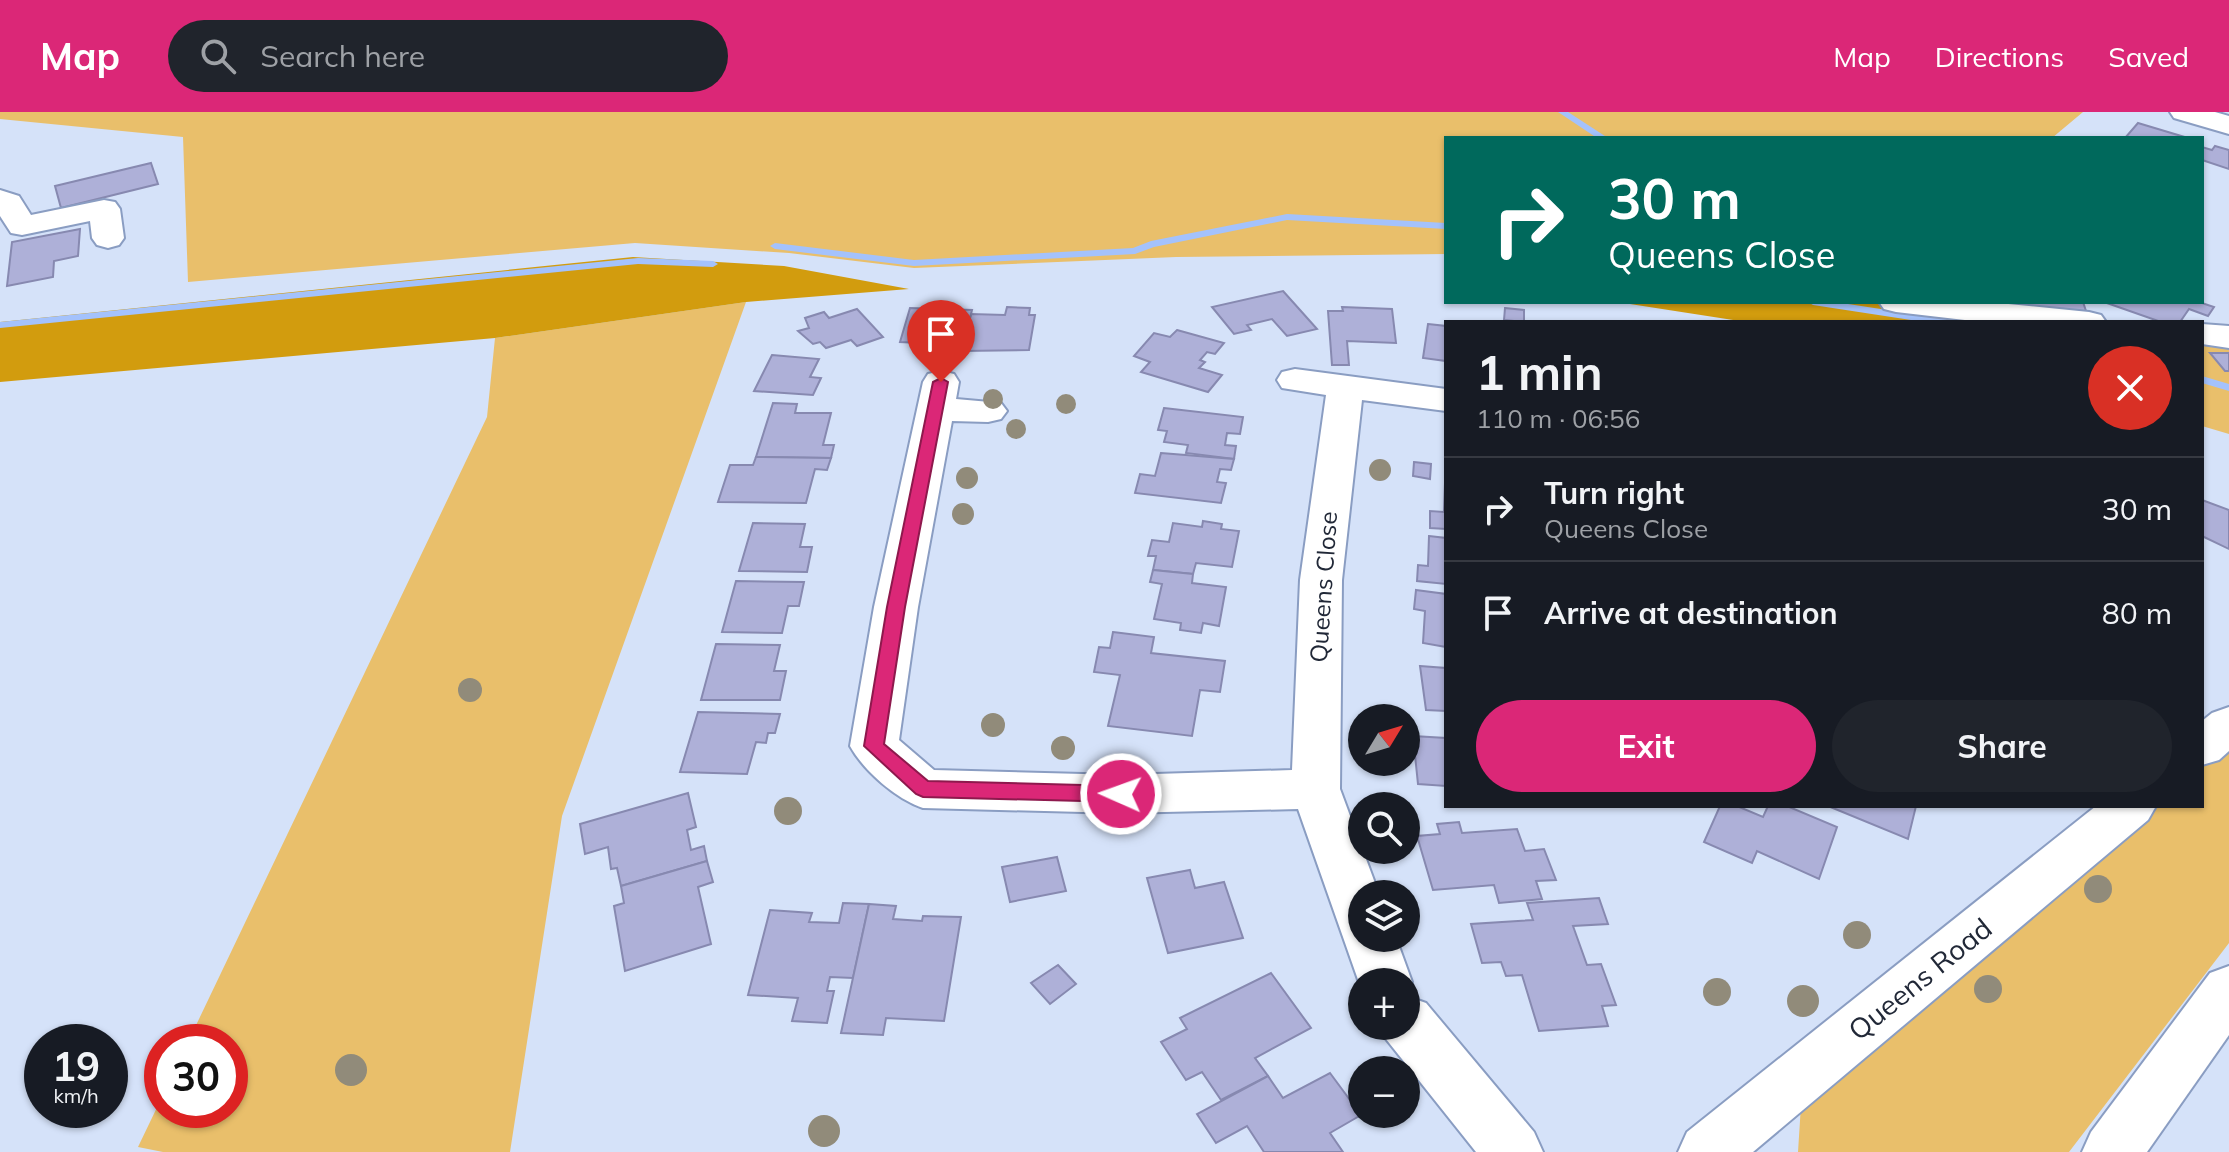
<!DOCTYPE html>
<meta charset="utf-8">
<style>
body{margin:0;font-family:Mulish,sans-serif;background:#20242c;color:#f1f3f6;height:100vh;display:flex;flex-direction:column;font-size:30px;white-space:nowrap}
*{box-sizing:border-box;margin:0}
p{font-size:26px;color:#9ea1a6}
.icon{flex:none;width:44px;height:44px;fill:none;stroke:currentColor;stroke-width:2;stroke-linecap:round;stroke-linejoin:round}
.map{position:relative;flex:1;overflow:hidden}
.panel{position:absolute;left:1444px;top:208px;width:760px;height:488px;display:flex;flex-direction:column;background:#171b24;border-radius:0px;box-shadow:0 2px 6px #0004}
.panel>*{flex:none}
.guide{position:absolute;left:1444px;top:24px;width:760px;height:168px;border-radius:0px;box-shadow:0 2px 6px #0004;background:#00695c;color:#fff;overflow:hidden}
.needle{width:52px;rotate:52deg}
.controls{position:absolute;left:1348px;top:592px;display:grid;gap:16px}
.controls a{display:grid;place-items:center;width:72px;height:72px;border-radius:50%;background:#171b24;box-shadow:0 2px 6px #0004;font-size:40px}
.speed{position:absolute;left:24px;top:912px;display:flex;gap:16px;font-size:40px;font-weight:700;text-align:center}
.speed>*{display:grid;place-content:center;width:104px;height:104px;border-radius:50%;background:#171b24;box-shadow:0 2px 6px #0004;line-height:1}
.speed small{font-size:20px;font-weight:400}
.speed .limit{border:12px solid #d22;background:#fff;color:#111}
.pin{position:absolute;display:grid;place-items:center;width:68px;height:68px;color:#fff;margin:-82px -34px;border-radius:50% 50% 50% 0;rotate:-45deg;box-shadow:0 0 8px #0007}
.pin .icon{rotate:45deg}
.me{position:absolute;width:88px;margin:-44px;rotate:272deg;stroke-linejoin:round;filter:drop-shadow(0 0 6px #0008)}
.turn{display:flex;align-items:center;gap:28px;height:168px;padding:0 32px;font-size:36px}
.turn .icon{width:104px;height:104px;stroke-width:2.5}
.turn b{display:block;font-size:56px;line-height:68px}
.round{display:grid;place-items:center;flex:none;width:84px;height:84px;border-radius:42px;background:#20242c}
.overview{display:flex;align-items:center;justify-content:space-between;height:136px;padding:0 32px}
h1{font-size:48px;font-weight:700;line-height:60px}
.action{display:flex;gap:16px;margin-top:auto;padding:16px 32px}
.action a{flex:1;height:92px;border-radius:48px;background:#db2777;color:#fff;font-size:32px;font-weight:700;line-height:92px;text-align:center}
.action a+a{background:#20242c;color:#f1f3f6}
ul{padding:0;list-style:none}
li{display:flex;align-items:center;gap:24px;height:104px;padding:0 32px;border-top:2px solid #363941}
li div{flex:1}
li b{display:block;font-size:30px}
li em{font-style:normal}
header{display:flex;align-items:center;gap:48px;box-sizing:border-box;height:112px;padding:0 40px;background:#db2777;color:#fff}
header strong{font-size:38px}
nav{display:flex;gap:44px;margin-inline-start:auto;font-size:28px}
.search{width:560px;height:72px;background:#20242c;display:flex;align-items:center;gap:20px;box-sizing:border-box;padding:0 28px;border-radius:44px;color:#9ea1a6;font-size:30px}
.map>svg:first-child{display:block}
.green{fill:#e9bf6b}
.forest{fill:#d29c0e}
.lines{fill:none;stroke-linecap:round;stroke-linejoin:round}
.stream{fill:#a4c2fc;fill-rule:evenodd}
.building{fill:#aeb0d8;stroke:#8789b0;stroke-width:2}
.minor-casing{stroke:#8a9dc2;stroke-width:4}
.minor{fill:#fff;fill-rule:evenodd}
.tree{fill:#918b7a}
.route{fill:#db2777;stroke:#8e194d;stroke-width:2}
.labels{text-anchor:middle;stroke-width:6;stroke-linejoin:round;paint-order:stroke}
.street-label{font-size:24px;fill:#212837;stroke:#fff}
.near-street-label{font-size:28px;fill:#212837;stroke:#fff}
</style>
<header>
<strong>Map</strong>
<div class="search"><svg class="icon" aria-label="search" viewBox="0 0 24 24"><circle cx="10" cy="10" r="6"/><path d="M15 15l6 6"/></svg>Search here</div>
<nav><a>Map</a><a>Directions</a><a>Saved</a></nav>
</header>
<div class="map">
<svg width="2229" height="1040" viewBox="0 0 2229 1040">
<rect width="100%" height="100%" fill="#d5e2f9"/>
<g class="green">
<polygon points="0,0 2083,0 2052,26 1446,26 1446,142 1176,145 914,156 789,141 635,131 188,170 183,25 0,7"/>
<polygon points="746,190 562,704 510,1040 163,1040 138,1035 162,985 162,998 230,998 230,930 188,930 487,305 495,226"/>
<polygon points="2202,228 2229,231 2229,322 2202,314"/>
<polygon points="2229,625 2229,831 2069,1040 1798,1040 1801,993 2148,694 2202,694 2202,648"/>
</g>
<g class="forest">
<polygon points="633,145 784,154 909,177 746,190 495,226 0,270 0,210"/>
<polygon points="1617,190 1884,190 2000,210 1746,210"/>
</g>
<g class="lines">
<g class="stream">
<polygon points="1558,0 1568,0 1608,26 1597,26"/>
<polygon points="1287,102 1446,111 1446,117 1287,108 1154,135 1135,142 914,154 775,137 770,134 775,131 914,148 1133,136 1151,129"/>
<polygon points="638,146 713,149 718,152 713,155 638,152 0,216 0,210"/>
<polygon points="1808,190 1835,190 1946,207 1952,210 1924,210 1813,193"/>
<polygon points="2202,264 2229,272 2229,279 2202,271"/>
</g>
</g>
<g class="building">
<polygon points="2138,11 2188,26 2125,26"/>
<polygon points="2215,34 2229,38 2229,57 2202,48 2202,35 2212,38"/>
<polygon points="151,51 158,72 61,96 55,74"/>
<polygon points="80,117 78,144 54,149 53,165 7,174 12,130"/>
<polygon points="1283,179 1317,217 1287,224 1272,207 1247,213 1251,218 1234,222 1212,195"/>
<polygon points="2002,190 2083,190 2087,202"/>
<polygon points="2104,190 2199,190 2214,195 2208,204 2189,197 2180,210 2161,210"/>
<polygon points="1007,195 1030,196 1029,203 1035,203 1029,238 962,239 971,202 1005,203"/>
<polygon points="1342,195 1392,197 1396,231 1347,229 1349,253 1332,253 1328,199 1343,199"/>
<polygon points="910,196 972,198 962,239 944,239 945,232 900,230"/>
<polygon points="1505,196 1524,198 1524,210 1504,208"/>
<polygon points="857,197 883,225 857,234 851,228 826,236 820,230 813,232 798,219 809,216 805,206 824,200 829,206"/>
<polygon points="1428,212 1446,214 1446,249 1423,246"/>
<polygon points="1177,218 1224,231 1215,242 1207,240 1200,248 1205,250 1199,256 1222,263 1208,280 1141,260 1150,250 1134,244 1154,221 1170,225"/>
<polygon points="2210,241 2229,241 2229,259 2225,259"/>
<polygon points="772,243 819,247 810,265 821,266 813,283 754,279"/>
<polygon points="773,291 797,292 795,301 831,301 823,333 834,333 831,346 756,345"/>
<polygon points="1164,296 1243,305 1240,322 1227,321 1225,333 1236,334 1234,347 1186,341 1188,333 1164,330 1167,319 1158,318"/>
<polygon points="1161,341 1234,347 1231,358 1220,357 1217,370 1226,371 1221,391 1135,381 1140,362 1155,364"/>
<polygon points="756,345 831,346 827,358 815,357 806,391 718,390 730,353 753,353"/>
<polygon points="1414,350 1431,352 1430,367 1413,364"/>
<polygon points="1445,371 1446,417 1430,416 1430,399 1444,400"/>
<polygon points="2202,388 2229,398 2229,437 2202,424"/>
<polygon points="1203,409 1222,412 1221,417 1239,419 1232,455 1196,451 1193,462 1153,458 1156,444 1148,444 1152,428 1169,430 1173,411 1202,415"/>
<polygon points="753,411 805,412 800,435 812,435 807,460 739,459"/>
<polygon points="1429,424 1446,426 1446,472 1417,469 1418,453 1428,454"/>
<polygon points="1153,458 1193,462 1192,471 1226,475 1219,514 1203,511 1201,521 1180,518 1181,511 1154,507 1162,472 1150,470"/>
<polygon points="736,469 804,470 799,494 788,494 782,521 722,520"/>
<polygon points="1416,478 1446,482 1446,535 1423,531 1425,499 1414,497"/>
<polygon points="1113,520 1154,525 1151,541 1225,549 1220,580 1200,578 1192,624 1108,614 1120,563 1094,560 1099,535 1110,536"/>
<polygon points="716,532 780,533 774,559 786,559 780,588 701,588"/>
<polygon points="1420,554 1446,556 1446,599 1426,598"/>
<polygon points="698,600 780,602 775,621 768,621 766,631 756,630 747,662 680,660"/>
<polygon points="1413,624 1446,626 1446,674 1418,672"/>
<polygon points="688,681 696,715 687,718 691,738 704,734 707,749 621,774 617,756 611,757 608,735 585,742 580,712"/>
<polygon points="1720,694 1737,694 1763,705 1768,694 1787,694 1837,715 1819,767 1757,739 1752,751 1704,730"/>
<polygon points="1828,694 1916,694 1908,727"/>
<polygon points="1459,710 1462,721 1517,717 1525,739 1544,737 1556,768 1536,769 1542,787 1499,791 1494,773 1433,778 1417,724 1440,722 1437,712"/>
<polygon points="1057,745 1066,779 1010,790 1002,755"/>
<polygon points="707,749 713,770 698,775 711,832 625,859 614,794 624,791 621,774"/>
<polygon points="1190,758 1195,776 1224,770 1243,826 1168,841 1147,766"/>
<polygon points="1599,786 1608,812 1573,814 1587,853 1601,852 1616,893 1602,894 1608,914 1539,919 1522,863 1506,864 1501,850 1482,851 1471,812 1533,808 1527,791"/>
<polygon points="843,791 869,792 853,866 830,865 827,879 834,879 827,911 792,909 798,886 748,883 770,798 812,801 809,810 839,811"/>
<polygon points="869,792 896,794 893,807 922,809 923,804 961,805 944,909 886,906 883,923 841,921"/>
<polygon points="1058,853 1076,872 1050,892 1031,871"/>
<polygon points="1271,861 1311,916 1255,946 1268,964 1221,988 1202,960 1186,968 1161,930 1187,917 1180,906"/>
<polygon points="1330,961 1361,1003 1330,1021 1343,1040 1264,1040 1247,1014 1216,1031 1197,1002 1268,964 1283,986"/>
</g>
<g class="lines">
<defs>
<g id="minor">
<polygon points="2170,0 2215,0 2229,4 2229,22 2174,6"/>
<polygon points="0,78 19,84 31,103 104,88 115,90 120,97 124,126 119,133 108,136 97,133 92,126 90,109 22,123 11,121 0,104"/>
<polygon points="1879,190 1988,190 2089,200 2101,203 2106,210 1982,210 1896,200 1884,197"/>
<polygon points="2202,212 2229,214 2229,236 2202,232"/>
<path d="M1295 257 1446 277V299L1362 288 1342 468 1340 677 1379 782H1362V826H1396L1412 870 1406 883V870H1362V879L1298 697 1121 701 923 696C896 687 864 659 850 634L874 495 923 270 928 262 941 259 954 262 959 270 956 287 1001 291 1007 299 1001 307 988 310 952 309 918 495 899 628 934 658 1121 663 1292 658 1300 468 1326 283 1282 276 1277 268 1282 260Z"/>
<polygon points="2229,595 2229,639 2219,648 2202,653 2202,609 2212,601"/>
<polygon points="2096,694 2156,694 2148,708 1753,1040 1678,1040 1687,1020"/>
<polygon points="2229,854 2229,923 2147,1040 2082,1040 2091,1020 2210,861"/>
<polygon points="1406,884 1426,891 1534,1020 1543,1040 1476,1040 1386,927 1380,914 1406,914"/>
</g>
</defs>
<use href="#minor" class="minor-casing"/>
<use href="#minor" class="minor"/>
</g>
<g class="tree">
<circle cx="993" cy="287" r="10"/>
<circle cx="1066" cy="292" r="10"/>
<circle cx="1016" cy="317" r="10"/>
<circle cx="1380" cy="358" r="11"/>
<circle cx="967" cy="366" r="11"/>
<circle cx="963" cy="402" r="11"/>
<circle cx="470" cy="578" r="12"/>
<circle cx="993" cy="613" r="12"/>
<circle cx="1063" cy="636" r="12"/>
<circle cx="788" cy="699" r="14"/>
<circle cx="2098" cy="777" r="14"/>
<circle cx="1857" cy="823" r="14"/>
<circle cx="1988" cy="877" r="14"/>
<circle cx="1717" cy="880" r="14"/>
<circle cx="1803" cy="889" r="16"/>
<circle cx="351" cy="958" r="16"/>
<circle cx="824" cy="1019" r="16"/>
</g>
<polygon class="route" points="941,266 948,270 905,495 884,632 928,669 1121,674 1128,676 1131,682 1128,687 1121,690 923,685 916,682 864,634 887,495 933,270"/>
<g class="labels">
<g class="street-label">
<text transform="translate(1324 475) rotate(-86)" y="8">Queens Close</text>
</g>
<g class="near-street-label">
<text transform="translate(1920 867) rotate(-39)" y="10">Queens Road</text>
</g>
</g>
</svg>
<div class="controls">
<a><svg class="needle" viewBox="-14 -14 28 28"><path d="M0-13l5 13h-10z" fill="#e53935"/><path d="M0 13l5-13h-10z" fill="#9ea1a6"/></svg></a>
<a><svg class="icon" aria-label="search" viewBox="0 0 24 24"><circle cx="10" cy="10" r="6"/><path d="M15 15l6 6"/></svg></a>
<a><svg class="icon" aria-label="layers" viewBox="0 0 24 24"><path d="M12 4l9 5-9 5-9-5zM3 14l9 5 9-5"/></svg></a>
<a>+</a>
<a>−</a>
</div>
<div class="speed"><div>19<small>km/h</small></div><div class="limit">30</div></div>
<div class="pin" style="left:941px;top:270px;background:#d93025"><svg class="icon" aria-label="arrive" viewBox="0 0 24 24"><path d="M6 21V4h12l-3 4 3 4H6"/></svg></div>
<svg class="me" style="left:1121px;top:682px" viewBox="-20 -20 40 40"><circle r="17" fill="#db2777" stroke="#fff" stroke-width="3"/><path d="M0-11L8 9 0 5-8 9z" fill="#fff"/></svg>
<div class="guide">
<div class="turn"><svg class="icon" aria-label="right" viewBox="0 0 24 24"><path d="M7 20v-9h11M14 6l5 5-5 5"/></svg><div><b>30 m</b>Queens Close</div></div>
</div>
<section class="panel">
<div class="overview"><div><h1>1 min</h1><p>110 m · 06:56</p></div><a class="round" style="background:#d93025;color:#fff"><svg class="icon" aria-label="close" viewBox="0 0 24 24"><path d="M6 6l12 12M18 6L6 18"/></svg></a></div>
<ul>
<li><svg class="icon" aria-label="right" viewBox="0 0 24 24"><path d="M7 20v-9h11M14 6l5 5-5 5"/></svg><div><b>Turn right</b><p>Queens Close</p></div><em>30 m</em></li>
<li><svg class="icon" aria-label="arrive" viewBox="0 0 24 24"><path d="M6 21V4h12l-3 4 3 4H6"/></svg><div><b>Arrive at destination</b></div><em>80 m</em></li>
</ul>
<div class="action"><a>Exit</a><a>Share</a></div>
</section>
</div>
